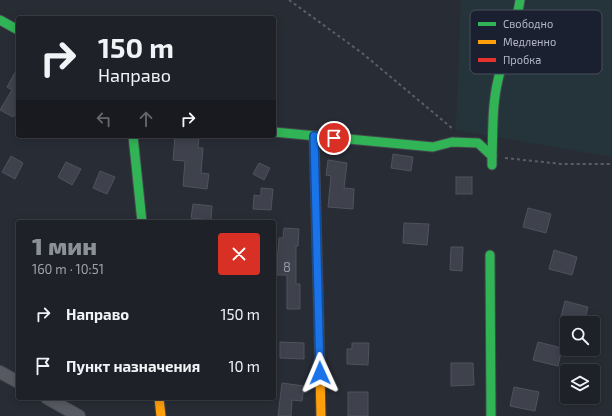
<!DOCTYPE html>
<html lang="ru">
<meta charset="utf-8">
<style>
body{margin:0;font-family:"Exo 2",sans-serif;background:#2b2e34;color:#f1f3f6;height:100vh;display:flex;flex-direction:column;font-size:15px;white-space:nowrap}
*{box-sizing:border-box;margin:0}
p{font-size:13px;color:#a1a3a8}
.icon{flex:none;width:22px;height:22px;fill:none;stroke:currentColor;stroke-width:2;stroke-linecap:round;stroke-linejoin:round}
.map{position:relative;flex:1;overflow:hidden}
.sheet{position:absolute;left:16px;top:220px;width:260px;height:180px;display:flex;flex-direction:column;background:#1e2128;border-radius:4px;box-shadow:0 2px 10px #0003,0 0 0 1px #3c3e45}
.sheet>*{flex:none}
.banner{position:absolute;left:16px;top:16px;width:260px;height:122px;border-radius:4px;box-shadow:0 2px 10px #0003,0 0 0 1px #3c3e45;background:#1e2128;color:#f1f3f6;overflow:hidden}
.buttons{position:absolute;left:560px;top:316px;display:grid;gap:8px}
.buttons a{display:grid;place-items:center;width:40px;height:40px;border-radius:4px;background:#1e2128;box-shadow:0 2px 10px #0003,0 0 0 1px #3c3e45;font-size:20px}
.pin{position:absolute;display:grid;place-items:center;width:34px;height:34px;color:#fff;margin:-17px;border:2px solid #fff;border-radius:50%;box-shadow:0 1px 4px #0007}
.me{position:absolute;width:44px;margin:-22px;rotate:359deg;stroke-linejoin:round;filter:drop-shadow(0 0 3px #0008)}
.turn{display:flex;align-items:center;gap:14px;height:84px;padding:0 16px;font-size:18px}
.turn .icon{width:52px;height:52px;stroke-width:2.5}
.turn b{display:block;font-size:28px;line-height:34px}
.lanes{display:flex;align-items:center;height:38px;padding:0 16px;background:#0003;justify-content:center;gap:20px;direction:ltr}
.lanes .off{opacity:.35}
.round{display:grid;place-items:center;flex:none;width:42px;height:42px;border-radius:4px;background:#2b2e34}
.head{display:flex;align-items:center;justify-content:space-between;height:68px;padding:0 16px}
h1{font-size:24px;font-weight:800;line-height:30px;color:#8c9099}
ul{padding:0;list-style:none}
li{display:flex;align-items:center;gap:12px;height:52px;padding:0 16px}
li div{flex:1}
li b{display:block;font-size:15px}
li em{font-style:normal}
.map>svg:first-child{display:block}
.green{fill:#25343b}
.building{fill:#3f424c;stroke:#50535d}
.lines{fill:none;stroke-linecap:round;stroke-linejoin:round}
.street-casing{stroke:#44474e;stroke-width:14}
.fast-casing{stroke:#44474e;stroke-width:11}
.slow-casing{stroke:#44474e;stroke-width:11}
.jam-casing{stroke:#44474e;stroke-width:11}
.path{stroke:#5b5e67;stroke-width:2;stroke-dasharray:3 3;stroke-linecap:butt}
.street{stroke:#585a63;stroke-width:12}
.fast{stroke:#30b455;stroke-width:9}
.slow{stroke:#ff9f0a;stroke-width:9}
.jam{stroke:#e5322d;stroke-width:9}
.route-casing{stroke:#114b97;stroke-width:10}
.route{stroke:#1a73e8;stroke-width:7}
.labels{text-anchor:middle;stroke-width:3;stroke-linejoin:round;paint-order:stroke}
.number-label{font-size:13px;fill:#9499a8}
.key{fill:#1b2030;stroke:#484d5d;stroke-width:1}
.key-label{font-size:11px;fill:#b1b6c7}
</style>
<div class="map">
<svg width="612" height="416" viewBox="0 0 612 416">
<rect width="100%" height="100%" fill="#282c35"/>
<polygon class="green" points="461,0 612,0 612,157 456,130"/>
<g class="building">
<polygon points="18,67 18,109 13,117 0,110 12,90 7,87"/>
<polygon points="175,136 199,138 198,148 203,148 201,173 209,174 207,189 183,186 185,161 173,160"/>
<polygon points="393,154 413,157 411,171 391,168"/>
<polygon points="11,156 23,163 15,179 2,172"/>
<polygon points="328,160 347,163 344,188 354,189 353,209 328,207 331,176 326,175"/>
<polygon points="66,162 81,169 72,185 58,177"/>
<polygon points="259,163 270,168 264,180 253,174"/>
<polygon points="100,171 115,177 107,194 93,188"/>
<rect x="456" y="177" width="16" height="17"/>
<polygon points="261,188 273,189 271,210 253,209 254,195 261,196"/>
<polygon points="193,204 212,206 211,220 191,218"/>
<polygon points="528,208 551,214 546,233 523,227"/>
<polygon points="404,223 429,224 427,245 403,243"/>
<polygon points="284,228 299,229 298,246 296,246 296,284 300,284 300,309 287,309 287,275 277,275 277,253 278,253 279,238 283,238"/>
<polygon points="451,247 463,247 462,271 450,270"/>
<polygon points="554,250 577,257 572,275 549,269"/>
<polygon points="565,301 588,307 584,323 566,323 560,321"/>
<polygon points="280,342 304,343 304,359 280,358"/>
<polygon points="538,342 562,348 558,366 533,360"/>
<polygon points="352,343 369,343 368,365 347,364 347,349 352,349"/>
<polygon points="451,363 473,363 474,385 451,386"/>
<polygon points="282,383 304,386 302,401 292,400 291,416 278,416"/>
<polygon points="514,387 539,392 535,411 510,406"/>
<rect x="348" y="392" width="20" height="24"/>
</g>
<g class="lines">
<defs>
<g id="street">
<polyline points="0,372 18,382"/>
<polyline points="47,398 79,416"/>
</g>
<g id="fast">
<polyline points="0,20 18,30"/>
<polyline points="274,132 433,147 452,142 478,143 492,156 492,165"/>
<polyline points="133,136 142,222"/>
<path d="M492 156C493 130 492 105 498 80 504 53 516 28 520 0"/>
<polyline points="490,255 491,416"/>
</g>
<g id="slow">
<polyline points="318,288 321,416"/>
<polyline points="159,398 161,416"/>
</g>
<polyline id="jam" points="314,136 318,288"/>
</defs>
<use href="#street" class="street-casing"/>
<use href="#fast" class="fast-casing"/>
<use href="#slow" class="slow-casing"/>
<use href="#jam" class="jam-casing"/>
<g class="path">
<polyline points="289,0 362,53 453,129"/>
<polyline points="505,158 562,164 612,164"/>
</g>
<use href="#street" class="street"/>
<use href="#fast" class="fast"/>
<use href="#slow" class="slow"/>
<use href="#jam" class="jam"/>
</g>
<g class="lines">
<defs>
<polyline id="route" points="320,373 314,136 334,138"/>
</defs>
<use href="#route" class="route-casing"/>
<use href="#route" class="route"/>
</g>
<g class="labels">
<g class="number-label">
<text x="287" y="272">8</text>
</g>
</g>
<rect x="470" y="10" width="132" height="64" rx="6" class="key"/>
<rect x="478" y="22" width="18" height="4" fill="#30b455"/>
<rect x="478" y="40" width="18" height="4" fill="#ff9f0a"/>
<rect x="478" y="58" width="18" height="4" fill="#e5322d"/>
<g class="key-label">
<text x="503" y="28">Свободно</text>
<text x="503" y="46">Медленно</text>
<text x="503" y="64">Пробка</text>
</g>
</svg>
<div class="buttons">
<a><svg class="icon" aria-label="search" viewBox="0 0 24 24"><circle cx="10" cy="10" r="6"/><path d="M15 15l6 6"/></svg></a>
<a><svg class="icon" aria-label="layers" viewBox="0 0 24 24"><path d="M12 4l9 5-9 5-9-5zM3 14l9 5 9-5"/></svg></a>
</div>
<div class="pin" style="left:334px;top:138px;background:#d93025"><svg class="icon" aria-label="arrive" viewBox="0 0 24 24"><path d="M6 21V4h12l-3 4 3 4H6"/></svg></div>
<svg class="me" style="left:320px;top:373px" viewBox="-20 -20 40 40"><path d="M0-17L14 15 0 8-14 15z" fill="#1a73e8" stroke="#fff" stroke-width="4"/></svg>
<div class="banner">
<div class="turn"><svg class="icon" aria-label="right" viewBox="0 0 24 24"><path d="M7 20v-9h11M14 6l5 5-5 5"/></svg><div><b>150 m</b>Направо</div></div>
<div class="lanes"><svg class="icon off" aria-label="left" viewBox="0 0 24 24"><path d="M17 20v-9H6M10 6l-5 5 5 5"/></svg><svg class="icon off" aria-label="ahead" viewBox="0 0 24 24"><path d="M12 20V5M6 11l6-6 6 6"/></svg><svg class="icon" aria-label="right" viewBox="0 0 24 24"><path d="M7 20v-9h11M14 6l5 5-5 5"/></svg></div>
</div>
<section class="sheet">
<div class="head"><div><h1>1 мин</h1><p>160 m · 10:51</p></div><a class="round" style="background:#d93025;color:#fff"><svg class="icon" aria-label="close" viewBox="0 0 24 24"><path d="M6 6l12 12M18 6L6 18"/></svg></a></div>
<ul>
<li><svg class="icon" aria-label="right" viewBox="0 0 24 24"><path d="M7 20v-9h11M14 6l5 5-5 5"/></svg><div><b>Направо</b></div><em>150 m</em></li>
<li><svg class="icon" aria-label="arrive" viewBox="0 0 24 24"><path d="M6 21V4h12l-3 4 3 4H6"/></svg><div><b>Пункт назначения</b></div><em>10 m</em></li>
</ul>
</section>
</div>
